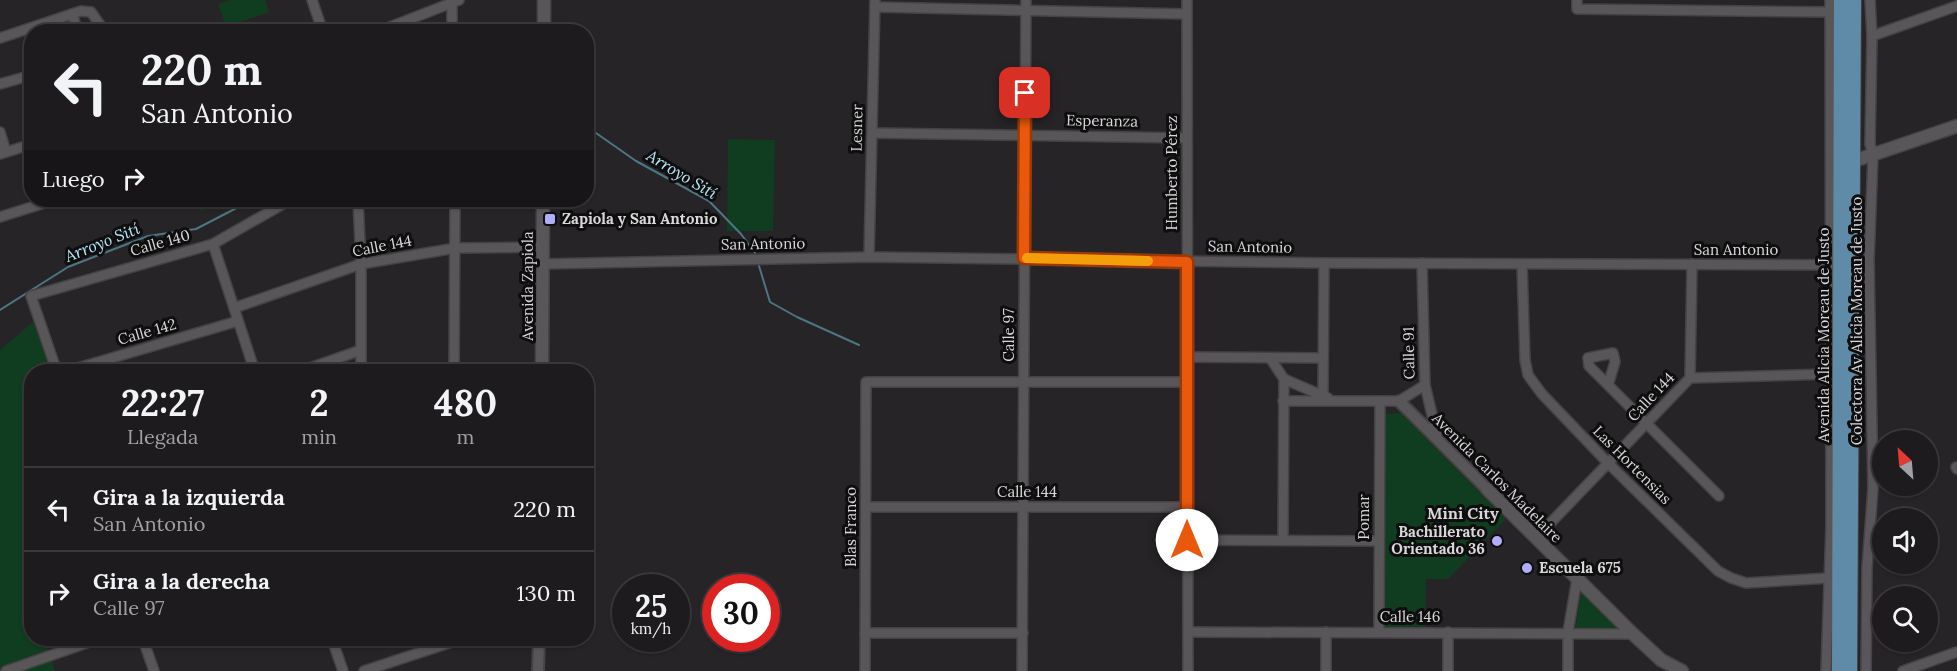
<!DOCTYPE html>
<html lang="es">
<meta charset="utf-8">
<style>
body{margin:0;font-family:Lora,serif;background:#2a282a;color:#f1f3f6;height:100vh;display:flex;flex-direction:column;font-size:22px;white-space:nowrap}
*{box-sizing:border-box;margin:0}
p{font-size:20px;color:#a0a1a4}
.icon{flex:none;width:33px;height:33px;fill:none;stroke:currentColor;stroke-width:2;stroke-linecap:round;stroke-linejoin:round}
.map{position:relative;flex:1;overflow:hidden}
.panel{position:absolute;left:24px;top:364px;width:570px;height:282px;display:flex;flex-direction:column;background:#1d1b1d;border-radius:24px;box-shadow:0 2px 4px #0004,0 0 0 2px #3b393b}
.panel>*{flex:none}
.guide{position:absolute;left:24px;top:24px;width:570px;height:183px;border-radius:24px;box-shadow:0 2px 4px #0004,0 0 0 2px #3b393b;background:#1d1b1d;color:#f1f3f6;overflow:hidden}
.needle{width:39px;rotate:334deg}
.controls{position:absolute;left:1872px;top:430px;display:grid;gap:12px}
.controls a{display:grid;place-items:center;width:66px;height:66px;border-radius:50%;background:#1d1b1d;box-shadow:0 2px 4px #0004,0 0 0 2px #3b393b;font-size:30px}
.speed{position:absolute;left:612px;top:574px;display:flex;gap:12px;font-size:30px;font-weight:700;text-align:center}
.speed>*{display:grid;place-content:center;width:78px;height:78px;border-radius:50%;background:#1d1b1d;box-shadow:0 2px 4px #0004,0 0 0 2px #3b393b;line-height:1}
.speed small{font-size:15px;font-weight:400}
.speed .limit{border:9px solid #d22;background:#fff;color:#111}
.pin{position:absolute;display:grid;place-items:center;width:51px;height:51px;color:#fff;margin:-26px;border-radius:12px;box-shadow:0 3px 9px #0006}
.me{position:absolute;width:66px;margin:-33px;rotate:0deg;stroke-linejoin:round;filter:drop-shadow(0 0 4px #0008)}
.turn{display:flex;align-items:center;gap:21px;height:126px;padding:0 18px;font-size:27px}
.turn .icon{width:78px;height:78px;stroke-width:2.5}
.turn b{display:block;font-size:42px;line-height:51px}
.then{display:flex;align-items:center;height:57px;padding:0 18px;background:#0003;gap:12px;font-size:22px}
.eta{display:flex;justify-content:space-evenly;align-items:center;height:102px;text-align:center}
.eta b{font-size:36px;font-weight:700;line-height:42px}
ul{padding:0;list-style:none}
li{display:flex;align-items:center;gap:18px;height:84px;padding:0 18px;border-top:2px solid #3b393b}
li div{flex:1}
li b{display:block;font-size:22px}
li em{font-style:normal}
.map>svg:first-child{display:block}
.green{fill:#103c20}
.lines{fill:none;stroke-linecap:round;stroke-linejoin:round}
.stream{stroke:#4c7683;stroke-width:2}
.minor-casing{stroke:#444244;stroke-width:12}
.tertiary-casing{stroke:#444244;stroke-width:14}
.secondary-casing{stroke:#444244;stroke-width:15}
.primary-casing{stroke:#444244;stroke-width:16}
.minor{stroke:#595659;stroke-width:9}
.tertiary{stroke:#595659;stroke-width:10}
.secondary{stroke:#595659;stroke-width:12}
.primary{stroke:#5f8ba9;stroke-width:14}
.route-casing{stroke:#983908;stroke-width:15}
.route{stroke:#ea580c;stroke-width:10}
.slow{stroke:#f59e0b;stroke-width:10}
.poi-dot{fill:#afaefa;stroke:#0f0e0f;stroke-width:2}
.labels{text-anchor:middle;stroke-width:6;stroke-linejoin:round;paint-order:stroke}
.street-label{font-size:15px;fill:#d9d7d9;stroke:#0f0e0f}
.poi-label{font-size:15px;font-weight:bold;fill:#d9d7d9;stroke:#0f0e0f;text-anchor:start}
.water-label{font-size:16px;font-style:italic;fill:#b8e9fa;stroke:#0f0e0f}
.neighbourhood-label{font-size:16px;font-weight:bold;fill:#d9d7d9;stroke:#0f0e0f}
</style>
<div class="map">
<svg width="1957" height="671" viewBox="0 0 1957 671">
<rect width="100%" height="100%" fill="#272427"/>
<g class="green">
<polygon points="230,0 265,0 269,12 226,27 218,4"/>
<polygon points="728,139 775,140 773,231 727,231"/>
<polygon points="192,200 219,200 202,212"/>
<polygon points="33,322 51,372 32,372 32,639 77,639 48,648 55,671 0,671 0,350"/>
<polygon points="1401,413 1506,519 1448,579 1426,579 1425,628 1382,627 1384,414"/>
<polygon points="1582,585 1628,632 1575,633"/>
</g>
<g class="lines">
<g class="stream">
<polyline points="586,126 636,161 709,201 741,234 755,253"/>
<polyline points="759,266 770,302 797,317 859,345"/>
<polyline points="0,310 68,267 148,236 196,229 252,200"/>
</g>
<defs>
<g id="minor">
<polyline points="312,0 323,32"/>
<polyline points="452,0 452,32"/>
<polyline points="1187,0 1188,671"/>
<polyline points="1577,0 1577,9 1830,12"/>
<polyline points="875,7 1187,14"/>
<polyline points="72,14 76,26 75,32"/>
<polyline points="161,32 165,30"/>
<polyline points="377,32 459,0"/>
<polyline points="1872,36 1957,6"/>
<polyline points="0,38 81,11 91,12 105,32"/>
<polyline points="0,84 32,75"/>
<polyline points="0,132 6,152"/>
<polyline points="872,133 1187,138"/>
<polyline points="0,154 32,144"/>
<polyline points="358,200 361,264 361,372"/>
<polyline points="0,217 54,200"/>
<polyline points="213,244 255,372"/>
<polyline points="869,257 875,0"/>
<polyline points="1422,263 1425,385 1438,440"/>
<polyline points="543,264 869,257 1324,263 1845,265"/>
<polyline points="1522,264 1525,360 1528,375 1542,394 1609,464 1718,571 1731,578 1746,583 1829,578"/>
<polyline points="234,308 361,264 456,248 543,247"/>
<polyline points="1187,357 1323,358"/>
<polyline points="1270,358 1284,379 1328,398"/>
<polyline points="57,372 31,296 213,244 290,200"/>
<polyline points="64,372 238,321"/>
<polyline points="299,372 361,350"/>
<polyline points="454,372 455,200"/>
<polyline points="1690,378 1692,264"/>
<polyline points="1608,385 1615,362 1613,353 1588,358 1589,366 1719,496"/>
<polyline points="1323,396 1324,263"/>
<polyline points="1283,401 1399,401 1425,385"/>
<polyline points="1956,467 1957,469"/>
<polyline points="866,507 1187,507"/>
<polyline points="1536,538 1690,378 1830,374"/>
<polyline points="1283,539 1284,379"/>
<polyline points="1187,540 1379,541"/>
<polyline points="1188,632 1633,634"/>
<polyline points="1379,632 1380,401"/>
<polyline points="1448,632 1448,671"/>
<polyline points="865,633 1023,633"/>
<polyline points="143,639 154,671"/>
<polyline points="332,639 343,671"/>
<polyline points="6,671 98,639"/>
<polyline points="364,671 461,639"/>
<polyline points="865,671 866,382 1187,382"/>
<polyline points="1022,671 1026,0"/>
<polyline points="1326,671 1326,632"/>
<polyline points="1568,671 1568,632 1577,579"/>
<polyline points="1826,671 1831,526 1830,0"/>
<polyline points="1866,671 1867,568 1873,488 1869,261 1873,155 1870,144 1872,36 1870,0"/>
<polyline points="1903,671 1957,652"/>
</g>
<g id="tertiary">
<polyline points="1399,401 1487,489"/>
<polyline points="538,671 539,639"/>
</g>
<g id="secondary">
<polyline points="544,32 544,0"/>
<polyline points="1845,164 1957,126"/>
<polyline points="542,372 543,200"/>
<polyline points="1487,489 1633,634 1661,660 1682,671"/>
</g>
<g id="primary">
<polyline points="1839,671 1841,0"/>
<polyline points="1850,671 1854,0"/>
</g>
</defs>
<use href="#minor" class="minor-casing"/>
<use href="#tertiary" class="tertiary-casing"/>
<use href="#secondary" class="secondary-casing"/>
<use href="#primary" class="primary-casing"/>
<use href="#minor" class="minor"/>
<use href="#tertiary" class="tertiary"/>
<use href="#secondary" class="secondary"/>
<use href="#primary" class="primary"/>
</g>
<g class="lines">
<defs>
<polyline id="route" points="1025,93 1024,258 1187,262 1187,540"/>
</defs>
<use href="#route" class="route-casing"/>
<use href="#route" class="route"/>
<polyline class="slow" points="1027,258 1148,261"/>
</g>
<g class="poi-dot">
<rect x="544" y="213" width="12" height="12" rx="3"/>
<circle cx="1497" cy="541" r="6"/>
<circle cx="1527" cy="568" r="6"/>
</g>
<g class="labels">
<g class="street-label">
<text transform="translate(1102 121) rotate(1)" y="5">Esperanza</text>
<text transform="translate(857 128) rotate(-89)" y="5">Lesner</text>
<text transform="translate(1172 173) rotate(-90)" y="5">Humberto Pérez</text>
<text transform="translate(160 243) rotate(-16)" y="5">Calle 140</text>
<text transform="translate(763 244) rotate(-1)" y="5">San Antonio</text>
<text transform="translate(382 246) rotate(-11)" y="5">Calle 144</text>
<text transform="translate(1250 247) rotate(1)" y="5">San Antonio</text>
<text x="1736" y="255">San Antonio</text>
<text transform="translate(528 286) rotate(-90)" y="5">Avenida Zapiola</text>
<text transform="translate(1857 321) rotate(-90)" y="5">Colectora Av Alicia Moreau de Justo</text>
<text transform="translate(147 332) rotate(-16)" y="5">Calle 142</text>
<text transform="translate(1009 335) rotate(-90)" y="5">Calle 97</text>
<text transform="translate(1824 335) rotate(-90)" y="5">Avenida Alicia Moreau de Justo</text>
<text transform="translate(1409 353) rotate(-91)" y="5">Calle 91</text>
<text transform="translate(1651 397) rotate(-47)" y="5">Calle 144</text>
<text transform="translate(1632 465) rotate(45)" y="5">Las Hortensias</text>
<text transform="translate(1497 478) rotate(45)" y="5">Avenida Carlos Madelaire</text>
<text x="1027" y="497">Calle 144</text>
<text transform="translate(1364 517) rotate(-90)" y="5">Pomar</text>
<text transform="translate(851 527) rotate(-90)" y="5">Blas Franco</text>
<text x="1410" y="622">Calle 146</text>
</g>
<g class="poi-label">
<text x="562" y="224">Zapiola y San Antonio</text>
<text x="1485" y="537" text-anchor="end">Bachillerato<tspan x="1485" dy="17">Orientado 36</tspan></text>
<text x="1539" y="573">Escuela 675</text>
</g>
<g class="water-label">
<text transform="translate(682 174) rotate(31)" y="6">Arroyo Sití</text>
<text transform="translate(102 242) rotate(-22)" y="6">Arroyo Sití</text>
</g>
<g class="neighbourhood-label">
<text x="1463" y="519">Mini City</text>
</g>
</g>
</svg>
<div class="controls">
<a><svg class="needle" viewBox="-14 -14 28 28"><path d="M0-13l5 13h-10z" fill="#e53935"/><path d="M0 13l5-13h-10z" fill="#a0a1a4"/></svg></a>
<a><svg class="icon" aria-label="sound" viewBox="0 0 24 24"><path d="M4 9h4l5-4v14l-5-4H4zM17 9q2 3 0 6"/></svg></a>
<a><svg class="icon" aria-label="search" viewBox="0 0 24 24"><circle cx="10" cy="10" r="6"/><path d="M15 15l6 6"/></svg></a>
</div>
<div class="speed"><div>25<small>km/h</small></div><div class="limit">30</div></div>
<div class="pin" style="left:1025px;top:93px;background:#d93025"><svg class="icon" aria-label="arrive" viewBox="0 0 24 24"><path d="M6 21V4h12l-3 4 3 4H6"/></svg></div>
<svg class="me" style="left:1187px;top:540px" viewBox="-20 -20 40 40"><circle r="19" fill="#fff"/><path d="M0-13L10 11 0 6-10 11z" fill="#ea580c"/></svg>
<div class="guide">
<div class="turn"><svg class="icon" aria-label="left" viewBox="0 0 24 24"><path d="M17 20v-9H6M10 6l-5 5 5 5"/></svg><div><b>220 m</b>San Antonio</div></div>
<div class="then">Luego<svg class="icon" aria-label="right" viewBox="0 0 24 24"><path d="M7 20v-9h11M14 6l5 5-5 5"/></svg></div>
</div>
<section class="panel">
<div class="eta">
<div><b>22:27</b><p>Llegada</p></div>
<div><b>2</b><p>min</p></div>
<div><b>480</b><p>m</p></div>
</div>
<ul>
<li><svg class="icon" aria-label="left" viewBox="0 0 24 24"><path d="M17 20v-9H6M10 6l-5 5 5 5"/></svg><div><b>Gira a la izquierda</b><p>San Antonio</p></div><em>220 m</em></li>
<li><svg class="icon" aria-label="right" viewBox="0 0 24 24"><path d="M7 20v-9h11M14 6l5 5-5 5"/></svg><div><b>Gira a la derecha</b><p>Calle 97</p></div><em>130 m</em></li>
</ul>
</section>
</div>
